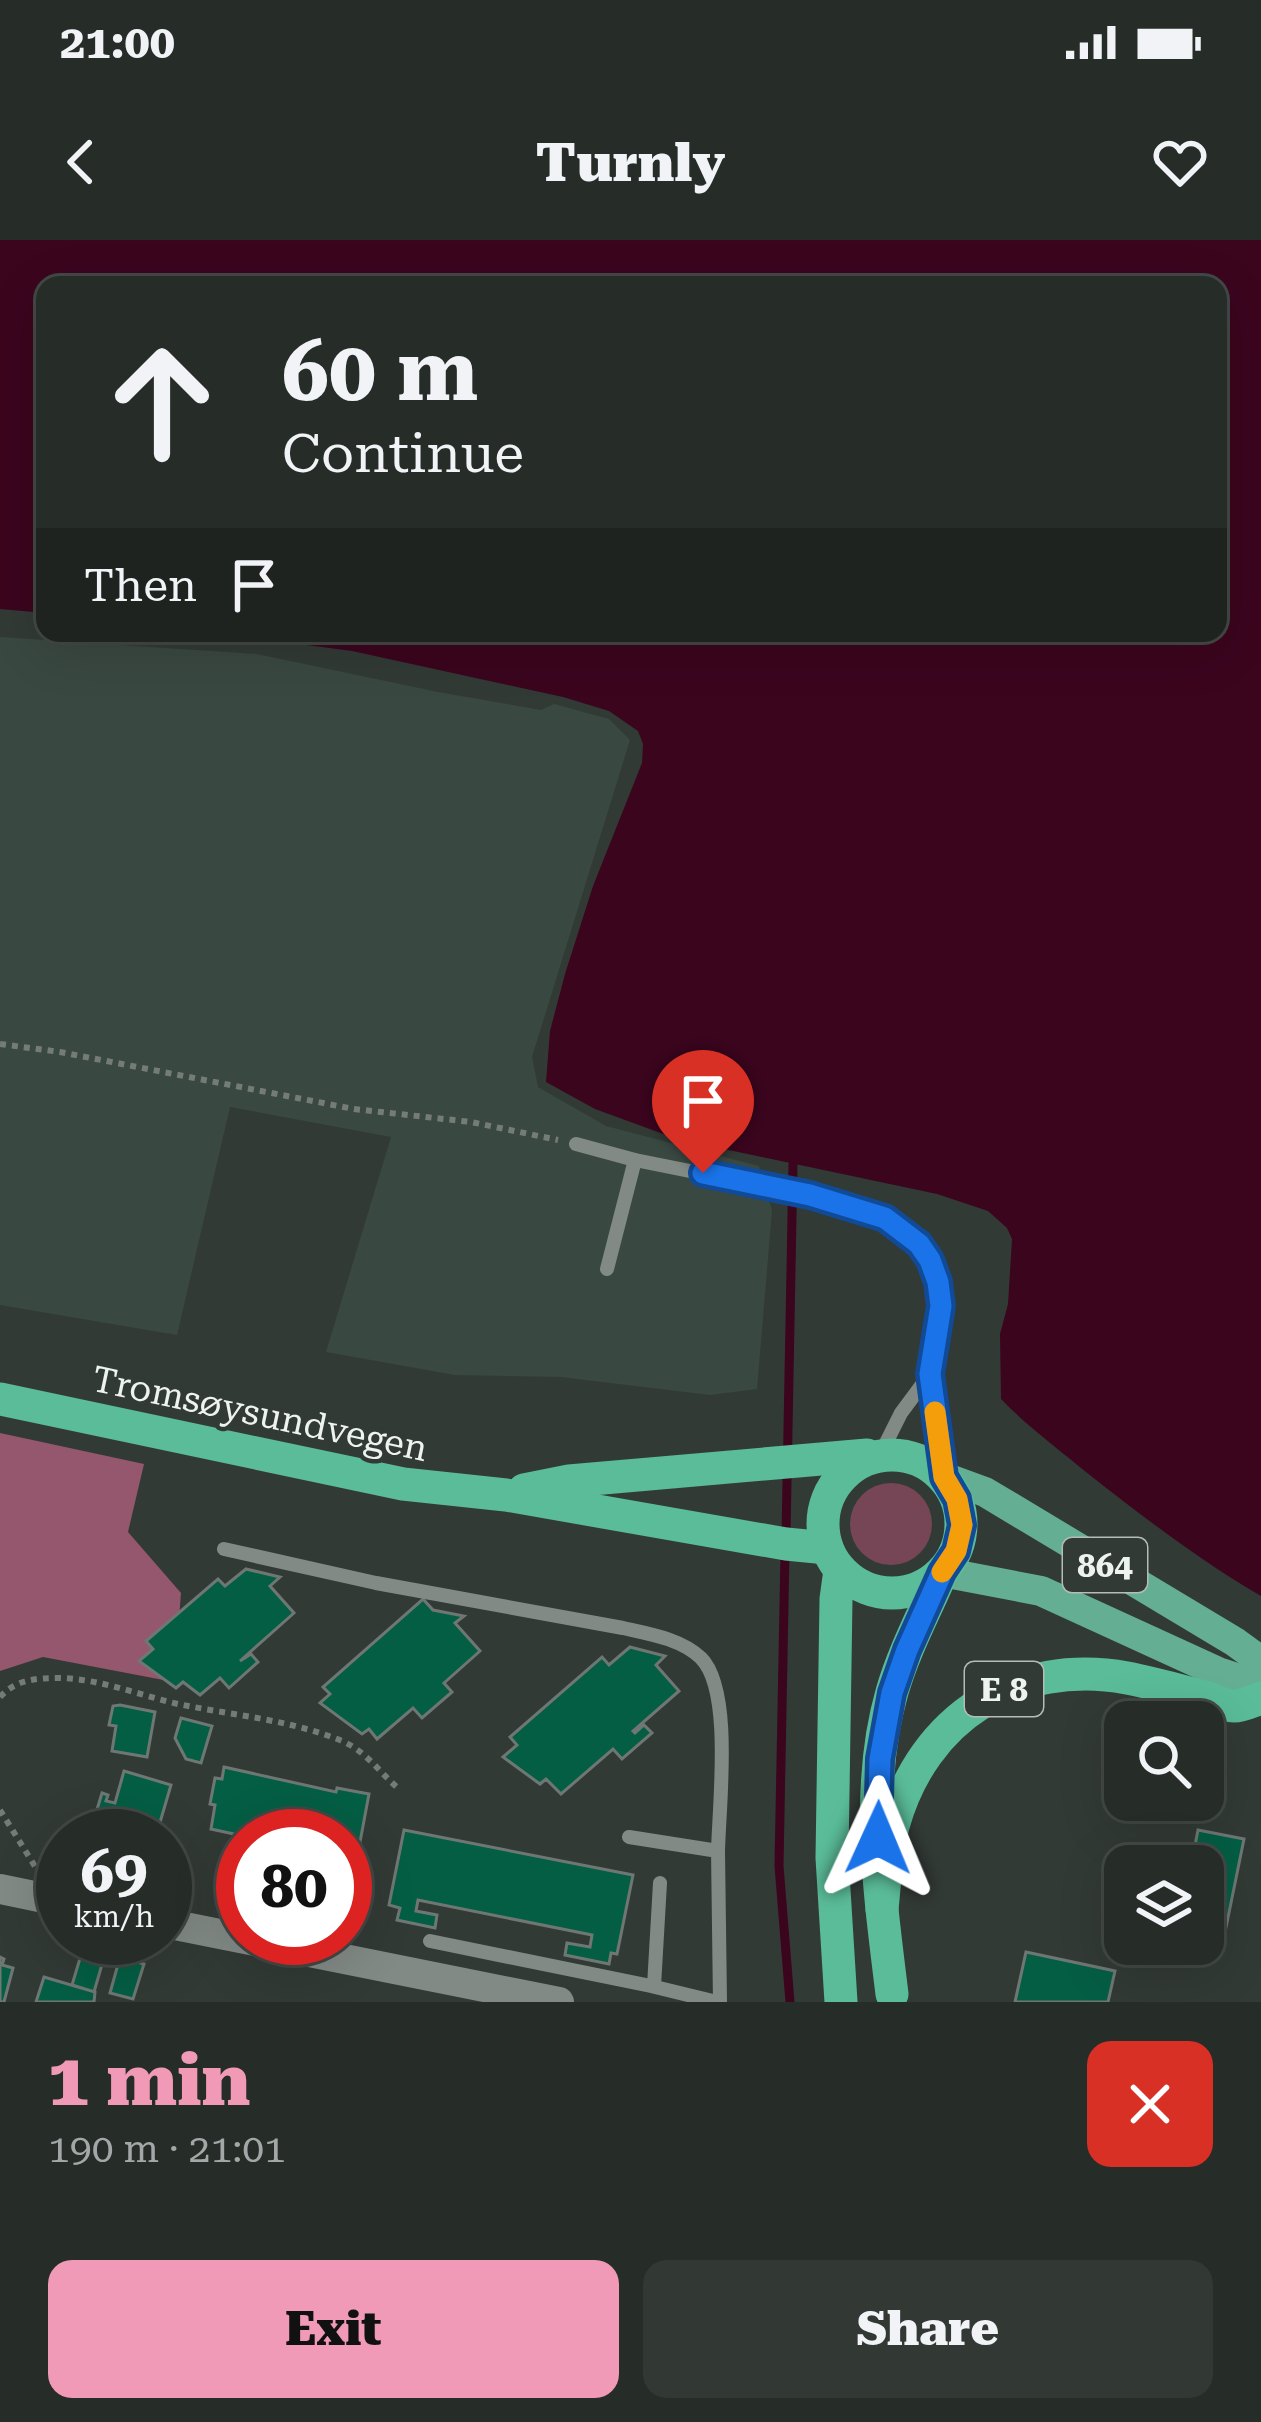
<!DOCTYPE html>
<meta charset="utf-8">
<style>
body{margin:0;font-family:"Roboto Serif",serif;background:#323834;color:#f1f3f6;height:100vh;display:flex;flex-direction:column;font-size:45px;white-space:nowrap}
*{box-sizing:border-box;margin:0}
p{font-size:39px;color:#a4a7a8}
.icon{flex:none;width:66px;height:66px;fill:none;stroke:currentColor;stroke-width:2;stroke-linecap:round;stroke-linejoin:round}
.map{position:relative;height:1762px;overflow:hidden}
.side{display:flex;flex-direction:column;background:#262c28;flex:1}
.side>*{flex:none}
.top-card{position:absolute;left:36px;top:36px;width:1191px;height:366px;border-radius:24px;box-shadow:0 12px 48px #0002,0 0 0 3px #424845;background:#262c28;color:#f1f3f6;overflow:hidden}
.fabs{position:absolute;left:1104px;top:1461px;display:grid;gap:24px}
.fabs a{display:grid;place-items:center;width:120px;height:120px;border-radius:24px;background:#262c28;box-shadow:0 12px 48px #0002,0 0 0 3px #424845;font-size:60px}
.speed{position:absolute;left:36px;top:1569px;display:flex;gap:24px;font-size:60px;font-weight:700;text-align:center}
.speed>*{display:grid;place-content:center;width:156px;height:156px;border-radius:50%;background:#262c28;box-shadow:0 12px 48px #0002,0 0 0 3px #424845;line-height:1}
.speed small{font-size:30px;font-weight:400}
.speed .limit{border:18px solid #d22;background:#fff;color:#111}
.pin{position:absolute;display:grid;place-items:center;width:102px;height:102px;color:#fff;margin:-123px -51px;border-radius:50% 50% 50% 0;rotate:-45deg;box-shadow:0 0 12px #0007}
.pin .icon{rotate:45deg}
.me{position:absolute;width:132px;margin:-66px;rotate:1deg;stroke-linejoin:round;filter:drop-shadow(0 0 9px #0008)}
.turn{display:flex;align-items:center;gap:42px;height:252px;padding:0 48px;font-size:54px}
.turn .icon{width:156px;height:156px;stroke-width:2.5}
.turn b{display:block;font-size:84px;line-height:102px}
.then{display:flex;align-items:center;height:114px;padding:0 48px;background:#0003;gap:24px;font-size:45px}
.round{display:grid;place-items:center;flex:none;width:126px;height:126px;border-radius:24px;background:#323834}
.overview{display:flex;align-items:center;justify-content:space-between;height:204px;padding:0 48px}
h1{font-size:72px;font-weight:800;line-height:90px;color:#f09ab7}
.primary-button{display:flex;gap:24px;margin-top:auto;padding:24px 48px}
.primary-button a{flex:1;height:138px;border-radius:24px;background:#f09ab7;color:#111;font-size:48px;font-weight:800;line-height:138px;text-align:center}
.primary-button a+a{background:#323834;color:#f1f3f6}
.status{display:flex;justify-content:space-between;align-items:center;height:84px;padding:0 60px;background:#262c28;direction:ltr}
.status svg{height:33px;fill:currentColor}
header{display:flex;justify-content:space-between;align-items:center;height:156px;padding:0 48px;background:#262c28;font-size:54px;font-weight:800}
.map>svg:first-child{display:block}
.built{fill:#3a4842}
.green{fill:#764657}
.forest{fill:#95576d}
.water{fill:#3b051e}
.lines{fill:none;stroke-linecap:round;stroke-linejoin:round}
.stream{stroke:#3b051e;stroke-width:9}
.building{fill:#045e44;stroke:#6e7773;stroke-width:3}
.path{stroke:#757c78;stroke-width:6;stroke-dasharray:6 6;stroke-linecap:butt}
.service{stroke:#828a86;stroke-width:14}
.tertiary{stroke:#828a86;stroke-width:30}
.primary{stroke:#64af93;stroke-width:30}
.trunk{stroke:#5abc98;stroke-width:33}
.route-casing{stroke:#114b97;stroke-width:30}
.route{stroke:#1a73e8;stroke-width:21}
.slow{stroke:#f59e0b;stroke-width:21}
.labels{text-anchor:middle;stroke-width:9;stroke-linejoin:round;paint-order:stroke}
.shield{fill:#323a36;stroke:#b6bcb8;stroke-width:3}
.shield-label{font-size:33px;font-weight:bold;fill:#eef3f0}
.street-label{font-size:36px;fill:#eef3f0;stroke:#323a36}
</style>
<div class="status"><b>21:00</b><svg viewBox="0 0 49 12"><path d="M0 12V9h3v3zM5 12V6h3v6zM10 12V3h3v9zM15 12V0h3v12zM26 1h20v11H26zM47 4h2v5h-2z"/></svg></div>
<header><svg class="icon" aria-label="back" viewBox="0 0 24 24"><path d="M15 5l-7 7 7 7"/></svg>Turnly<svg class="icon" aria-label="heart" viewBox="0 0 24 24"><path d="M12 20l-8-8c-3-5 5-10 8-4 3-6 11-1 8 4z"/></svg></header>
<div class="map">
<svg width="1261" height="1762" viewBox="0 0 1261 1762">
<rect width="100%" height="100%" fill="#323a36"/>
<polygon class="built" points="0,397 257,414 438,452 541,470 554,464 609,479 630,500 532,817 538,847 606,886 759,926 772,970 757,1149 710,1155 561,1137 455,1135 326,1112 391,897 230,867 177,1095 0,1065"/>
<circle class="green" cx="891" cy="1284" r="41"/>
<polygon class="forest" points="0,1193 144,1224 128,1292 181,1353 174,1442 43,1417 0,1431"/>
<path class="water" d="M0 0H1261V1356C1199 1320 1142 1276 1086 1232 1057 1208 1027 1186 1001 1159L1000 1094 1008 1064 1012 999 1007 988 988 971 937 954 677 899 595 869 546 842 550 791 565 734 593 646 642 523 643 504 638 491 609 471 563 457 352 411 217 393H1218V45H45V373L0 369Z"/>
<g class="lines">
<g class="stream">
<polyline points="786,1295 793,924"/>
<polyline points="785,1312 779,1626 790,1762"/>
</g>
</g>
<g class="building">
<polygon points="246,1329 280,1337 270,1346 294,1373 240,1421 251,1414 258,1422 229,1448 220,1438 200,1455 183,1442 176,1448 139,1421 153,1409 146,1401 218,1339 225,1346"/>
<polygon points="423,1359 433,1370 464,1376 455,1383 480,1411 444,1443 452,1452 422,1478 413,1468 377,1499 369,1489 362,1494 320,1463 330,1454 323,1447"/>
<polygon points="630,1407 665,1416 656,1425 679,1451 633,1491 635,1493 644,1485 652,1493 622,1519 613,1509 561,1554 546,1539 540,1544 503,1517 517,1505 510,1497 602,1417 609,1425"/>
<polygon points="120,1465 155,1472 147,1517 112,1511 116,1486 109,1485 113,1466"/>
<polygon points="181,1478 212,1486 201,1523 186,1519 175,1498"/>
<polygon points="224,1527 336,1552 337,1548 369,1554 354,1634 345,1633 345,1596 243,1596 211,1589 215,1565 210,1564 215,1538 222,1539"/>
<polygon points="124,1531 171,1545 156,1596 89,1596 102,1553 108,1555 106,1561 115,1563"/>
<polygon points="404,1590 633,1635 617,1714 611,1713 609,1724 565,1715 567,1703 590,1707 592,1695 418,1660 416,1671 437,1675 435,1688 397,1680 400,1668 389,1665"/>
<polygon points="1198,1590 1244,1599 1221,1712 1185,1704 1203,1704 1203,1626 1191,1626"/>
<polygon points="1026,1712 1115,1731 1108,1762 1015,1762"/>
<polygon points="81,1715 103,1721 94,1752 72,1745"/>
<polygon points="0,1717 4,1719 2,1725 13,1728 4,1762 0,1762"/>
<polygon points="120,1717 144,1724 133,1759 110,1753"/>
<polygon points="44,1737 95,1752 94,1762 36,1762"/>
</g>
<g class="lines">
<g class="path">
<polyline points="0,804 60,812 354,869 471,882 558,900"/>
<path d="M0 1457C17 1439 36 1438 60 1438 100 1439 139 1455 178 1464 232 1475 291 1480 342 1501 367 1512 379 1532 399 1549"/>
<polyline points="0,1570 36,1628"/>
</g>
<g class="service">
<polyline points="576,904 635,920 810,955 885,978 911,996 930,1020 941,1055 930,1134 944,1237"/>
<polyline points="607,1029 635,920"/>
<polyline points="880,1215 901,1173 930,1134"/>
<path d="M224 1309 376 1343 623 1388C650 1394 681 1399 701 1418 733 1450 719 1565 718 1611"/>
<polyline points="629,1597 718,1611 720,1762"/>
<polyline points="430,1701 651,1746 717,1762"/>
<polyline points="654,1746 660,1643"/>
</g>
<g class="tertiary">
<polyline points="0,1649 63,1662"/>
<polyline points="165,1683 559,1762"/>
</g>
<g class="primary">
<polyline points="944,1237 985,1252 1235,1402 1261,1421"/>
<polyline points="942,1332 1041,1351 1218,1432 1261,1446"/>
</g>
<g class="trunk">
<polyline points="0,1159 403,1244 506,1255 786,1304 827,1308"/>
<circle cx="892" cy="1284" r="69"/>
<polyline points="524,1250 569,1241 867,1215"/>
<polyline points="840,1330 836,1359 832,1618 841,1762"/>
<path d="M882 1669C885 1641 886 1613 893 1586 923 1477 1017 1418 1127 1438 1154 1443 1181 1451 1208 1458 1215 1461 1226 1466 1234 1466 1242 1466 1253 1461 1261 1458"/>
<path d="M892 1754C880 1655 864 1549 892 1452 904 1410 925 1372 942 1332"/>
</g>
</g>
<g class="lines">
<defs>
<polyline id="route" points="703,933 810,955 885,978 919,1004 930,1020 938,1042 941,1066 930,1134 944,1237 957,1259 962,1285 956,1311 942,1332 907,1410 892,1453 880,1519 878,1598"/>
</defs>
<use href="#route" class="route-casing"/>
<use href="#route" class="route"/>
<polyline class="slow" points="935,1172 944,1237 957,1259 962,1285 956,1311 942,1332"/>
</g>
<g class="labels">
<g class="shield">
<rect x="1063" y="1298" width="84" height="54" rx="9"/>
<rect x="965" y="1422" width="78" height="54" rx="9"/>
</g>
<g class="shield-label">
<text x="1105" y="1337">864</text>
<text x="1004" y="1461">E 8</text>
</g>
<g class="street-label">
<text transform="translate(260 1173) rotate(12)" y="13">Tromsøysundvegen</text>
</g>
</g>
</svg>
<div class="fabs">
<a><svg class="icon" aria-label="search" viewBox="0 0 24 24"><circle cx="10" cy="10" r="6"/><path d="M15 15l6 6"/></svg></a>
<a><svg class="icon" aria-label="layers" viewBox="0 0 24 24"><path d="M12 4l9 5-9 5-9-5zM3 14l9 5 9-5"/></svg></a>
</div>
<div class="speed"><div>69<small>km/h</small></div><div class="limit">80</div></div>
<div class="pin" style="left:703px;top:933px;background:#d93025"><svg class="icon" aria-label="arrive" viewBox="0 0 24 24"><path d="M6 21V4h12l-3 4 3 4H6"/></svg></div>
<svg class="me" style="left:878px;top:1598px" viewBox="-20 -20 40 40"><path d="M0-17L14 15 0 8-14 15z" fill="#1a73e8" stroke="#fff" stroke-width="4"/></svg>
<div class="top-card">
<div class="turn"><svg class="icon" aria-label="ahead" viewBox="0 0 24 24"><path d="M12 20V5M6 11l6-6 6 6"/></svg><div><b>60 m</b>Continue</div></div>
<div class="then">Then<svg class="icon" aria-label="arrive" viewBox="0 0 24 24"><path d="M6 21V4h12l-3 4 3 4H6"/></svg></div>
</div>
</div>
<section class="side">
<div class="overview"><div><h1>1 min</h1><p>190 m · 21:01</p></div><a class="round" style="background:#d93025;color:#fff"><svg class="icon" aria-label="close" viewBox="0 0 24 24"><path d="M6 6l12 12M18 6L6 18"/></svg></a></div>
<div class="primary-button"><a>Exit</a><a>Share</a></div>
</section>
